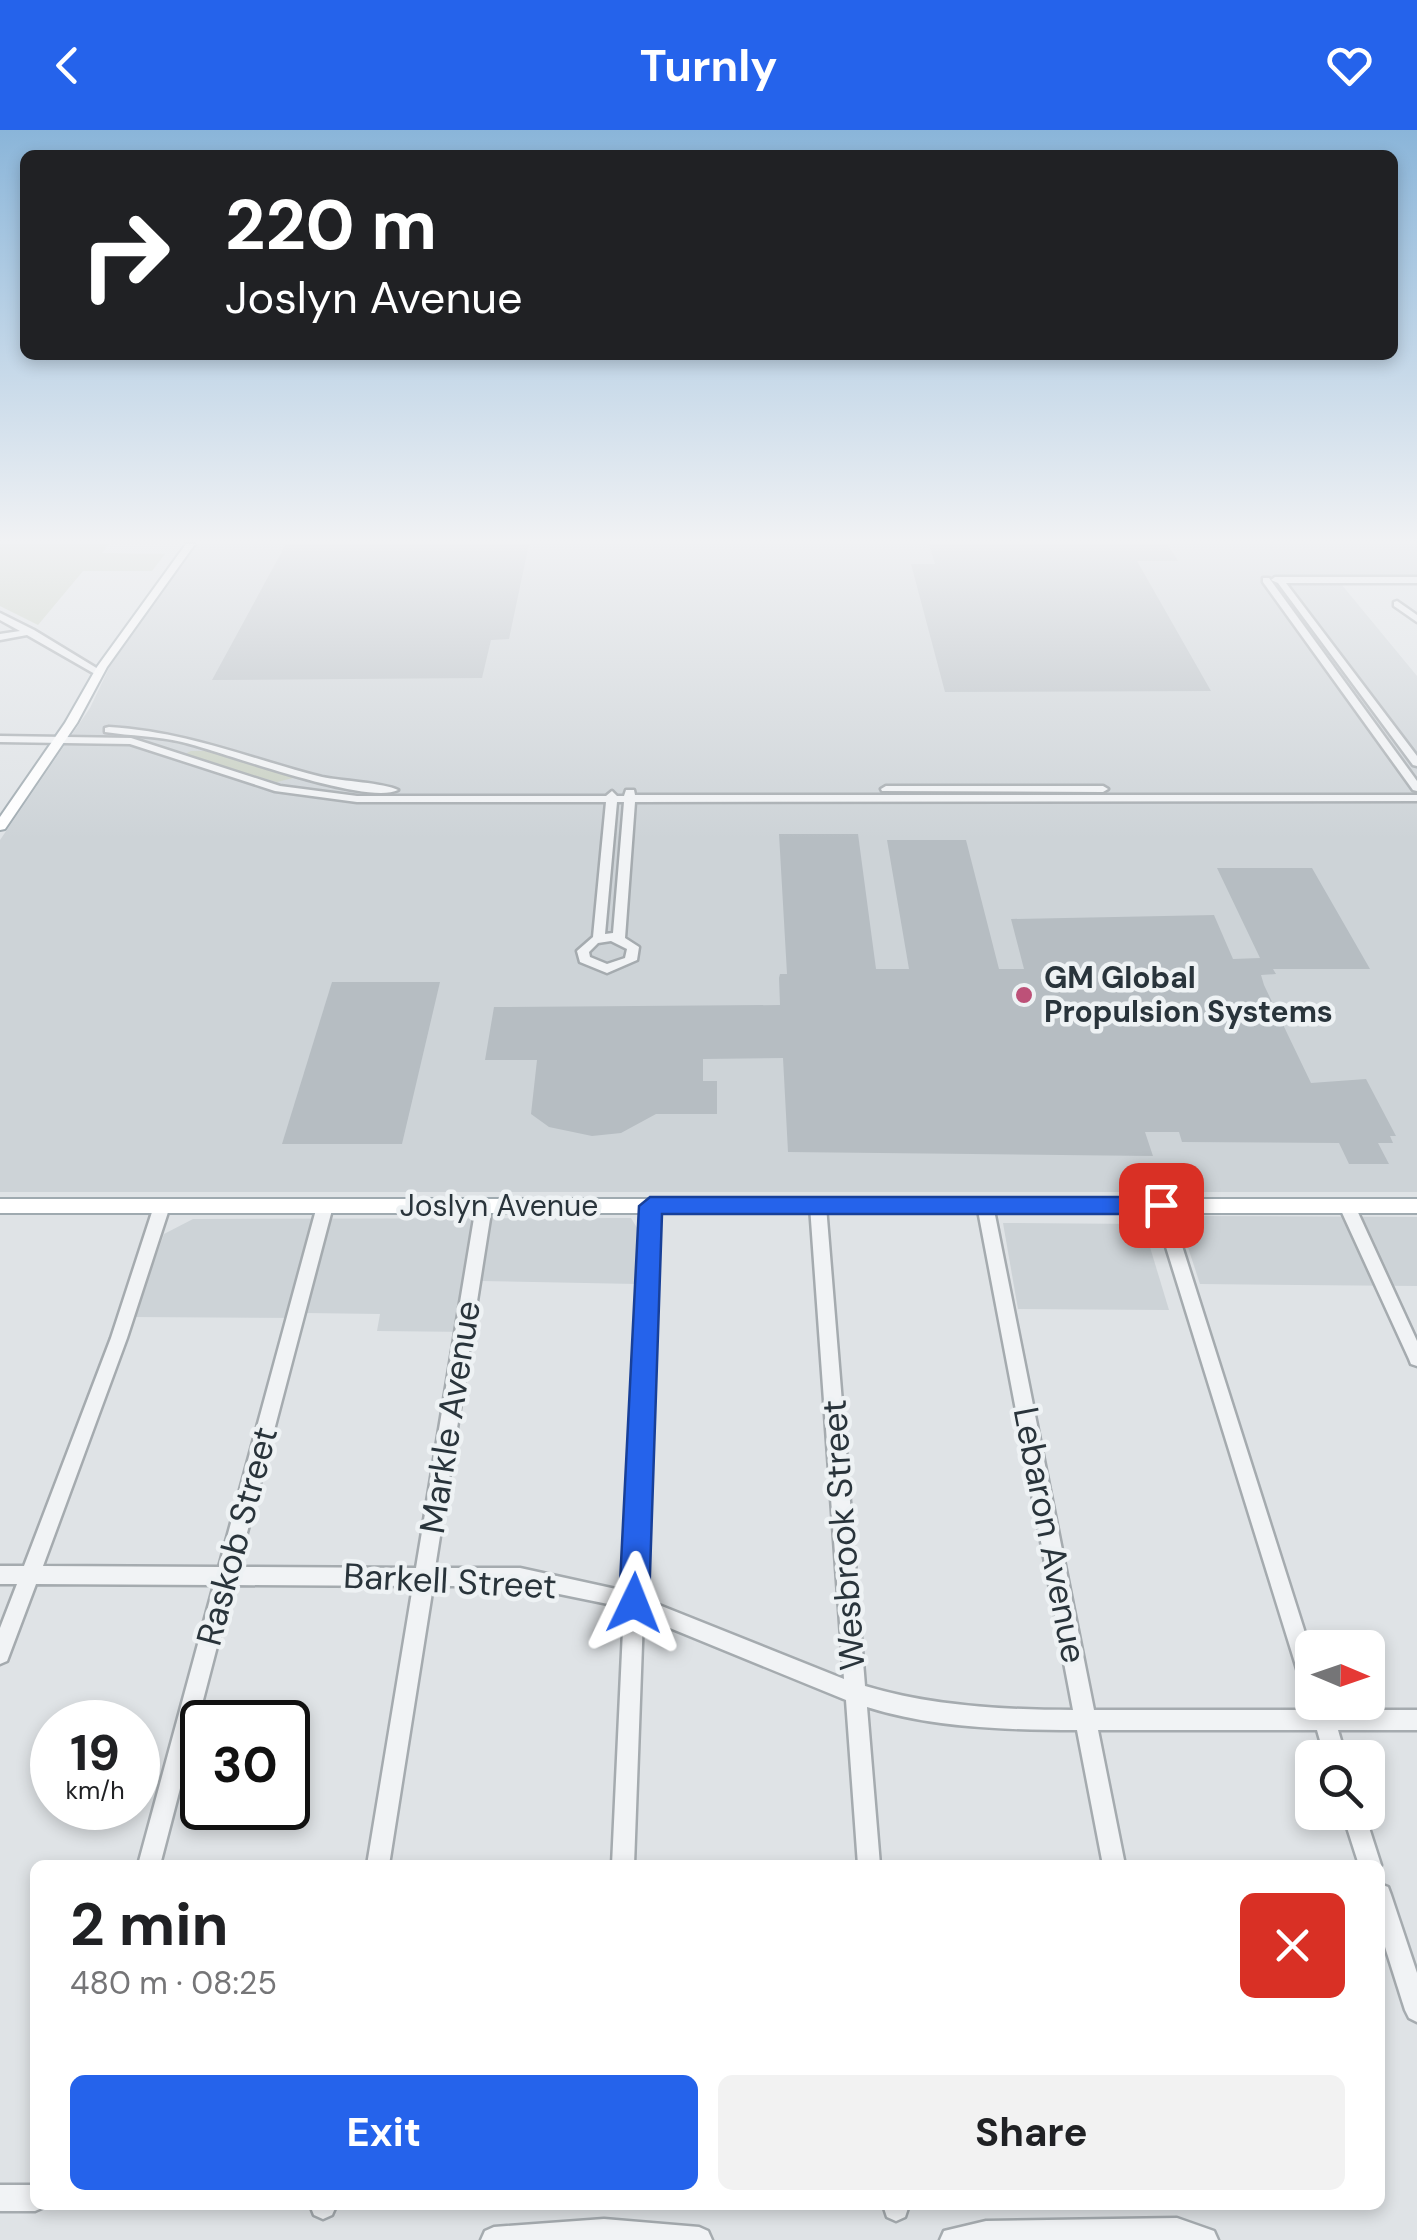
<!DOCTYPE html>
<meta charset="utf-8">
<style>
body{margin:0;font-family:"DM Sans",sans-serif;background:#f2f2f2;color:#202124;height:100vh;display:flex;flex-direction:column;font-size:38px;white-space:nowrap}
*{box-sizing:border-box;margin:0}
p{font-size:32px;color:#757577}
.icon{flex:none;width:55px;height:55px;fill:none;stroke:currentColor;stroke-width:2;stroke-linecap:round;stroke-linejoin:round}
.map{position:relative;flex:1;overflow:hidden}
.drawer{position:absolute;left:30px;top:1730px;width:1355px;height:350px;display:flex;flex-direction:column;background:#fff;border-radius:15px;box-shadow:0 5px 15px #0003}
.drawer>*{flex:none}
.banner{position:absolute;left:20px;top:20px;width:1378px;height:210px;border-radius:15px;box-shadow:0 5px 15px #0003;background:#202124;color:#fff;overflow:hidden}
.needle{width:65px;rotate:92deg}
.tools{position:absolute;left:1295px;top:1500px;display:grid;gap:20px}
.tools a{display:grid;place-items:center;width:90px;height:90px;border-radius:15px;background:#fff;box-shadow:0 5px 15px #0003;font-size:50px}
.speed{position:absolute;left:30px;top:1570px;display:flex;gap:20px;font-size:50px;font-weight:700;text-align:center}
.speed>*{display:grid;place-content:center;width:130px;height:130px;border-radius:50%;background:#fff;box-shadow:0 5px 15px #0003;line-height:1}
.speed small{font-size:25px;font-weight:400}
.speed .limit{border:5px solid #111;border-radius:15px;background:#fff;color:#111}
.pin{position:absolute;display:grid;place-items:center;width:85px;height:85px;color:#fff;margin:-42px;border-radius:20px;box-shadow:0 5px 15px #0006}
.me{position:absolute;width:110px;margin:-55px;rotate:2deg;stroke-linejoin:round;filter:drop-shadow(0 0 8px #0008)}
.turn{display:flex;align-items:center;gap:35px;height:210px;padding:0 40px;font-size:45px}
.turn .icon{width:130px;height:130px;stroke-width:2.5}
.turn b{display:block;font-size:70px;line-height:85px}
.round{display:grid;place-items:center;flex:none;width:105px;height:105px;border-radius:15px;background:#f2f2f2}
.head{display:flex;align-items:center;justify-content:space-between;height:170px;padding:0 40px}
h1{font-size:60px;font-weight:700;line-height:75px}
.button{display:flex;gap:20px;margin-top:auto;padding:20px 40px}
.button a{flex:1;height:115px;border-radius:15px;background:#2563eb;color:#fff;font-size:40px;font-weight:700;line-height:115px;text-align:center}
.button a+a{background:#f2f2f2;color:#202124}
header{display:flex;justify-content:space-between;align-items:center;height:130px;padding:0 40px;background:#2563eb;color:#fff;font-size:45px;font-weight:700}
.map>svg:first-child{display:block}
.built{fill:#cdd3d7}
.green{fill:#c7cfc1}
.building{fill:#b6bdc2}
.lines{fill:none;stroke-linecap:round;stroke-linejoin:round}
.minor-casing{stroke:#a5abaf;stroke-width:5}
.major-casing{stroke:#9faab0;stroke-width:4}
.minor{fill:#f1f3f5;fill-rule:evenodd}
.major{fill:#fff;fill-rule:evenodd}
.route{fill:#2563eb;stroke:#184099;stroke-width:2.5}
.poi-dot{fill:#bd5178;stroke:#eef2f4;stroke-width:4}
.labels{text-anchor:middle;stroke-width:9;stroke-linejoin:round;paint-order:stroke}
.poi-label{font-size:30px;font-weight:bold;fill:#29343b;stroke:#eef2f4;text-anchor:start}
.street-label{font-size:30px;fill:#29343b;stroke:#eef2f4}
.near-street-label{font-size:35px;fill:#29343b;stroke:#eef2f4}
</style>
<header><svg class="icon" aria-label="back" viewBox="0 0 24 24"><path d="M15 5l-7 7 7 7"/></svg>Turnly<svg class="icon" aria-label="heart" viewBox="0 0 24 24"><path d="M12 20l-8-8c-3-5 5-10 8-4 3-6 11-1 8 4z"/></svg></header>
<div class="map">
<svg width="1417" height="2110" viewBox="0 0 1417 2110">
<rect width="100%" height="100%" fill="#dfe3e6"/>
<g class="built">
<polygon points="196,414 1417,414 1417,447 1337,449 1417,546 1417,1062 0,1062 0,710 90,578 110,536"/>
<polygon points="1187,1086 1417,1087 1417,1156 1200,1154 1181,1096"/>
<polygon points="631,1088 639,1101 637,1154 481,1151 472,1202 377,1201 380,1184 306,1183 304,1188 134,1187 164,1104 193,1089"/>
<polygon points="1003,1093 1143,1094 1169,1180 1018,1179"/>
</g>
<g class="green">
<polygon points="0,414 109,414 102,423 165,424 152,441 83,441 38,495 0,476"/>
<polygon points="191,621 206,621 297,647 277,652 188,628 187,623"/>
</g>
<g class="building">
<polygon points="286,414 529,414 509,509 491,510 482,548 212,550"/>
<polygon points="929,414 1167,414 1178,431 1137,431 1211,561 945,562 911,434 935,434"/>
<polygon points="779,704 858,704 876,839 909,839 887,710 966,710 999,839 1024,839 1011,789 1214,785 1233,829 1260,828 1217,738 1312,738 1370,839 1273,839 1276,844 1261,845 1264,855 1311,953 1366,949 1396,1006 1390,1006 1393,1013 1378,1013 1389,1034 1349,1034 1339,1013 1182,1012 1179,1002 1145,1002 1153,1026 788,1022 783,928 703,929 703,951 717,951 717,984 656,984 621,1003 592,1006 549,997 531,984 537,930 485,930 494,877 780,875 779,848 780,844 787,844"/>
<polygon points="332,852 440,852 402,1014 282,1014"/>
</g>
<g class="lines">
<defs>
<g id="minor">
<polygon points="1417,447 1417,453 1286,453 1417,626 1417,636 1413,635 1278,453 1271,450 1275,447"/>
<polygon points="1263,448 1269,448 1417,651 1417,661 1413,660 1263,452"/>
<polygon points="1397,471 1417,485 1417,492 1394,476 1394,472"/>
<polygon points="0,483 34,500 103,542 95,544 27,505 0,510 0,504 20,501 0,490"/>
<path d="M109 597C189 602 247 628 322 647 342 651 384 653 398 660 366 676 224 622 182 612 157 606 131 606 105 602V598Z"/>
<path d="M0 606 131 608 280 656 357 666H606L612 661 617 666H624L626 660H634L635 665H1417V671L635 672 625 808 639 817 637 830 607 843 580 832 577 821 593 807 606 672H357L275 661 130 614 0 612ZM617 672H624L613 803 605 804ZM611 811 627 819 625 828 607 834 590 827 589 822 598 813Z"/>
<polygon points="886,656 1103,656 1108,659 1103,662 882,661 881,659"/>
<path d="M985 1069 990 1071 993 1075 1094 1580H1310L1308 1572 1311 1565 1305 1562 1302 1555 1153 1075 1156 1071H1166L1169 1075 1312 1525V1572H1328L1331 1580H1417V1600H1338L1346 1628H1325L1317 1600H1098L1125 1735H1103L1077 1600C1008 1600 933 1598 867 1577L880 1735H858L846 1570 643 1487 634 1735H612L624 1479 613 1475 520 1456H433L389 1735H367L413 1456 233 1455 160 1735H138L214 1455 36 1454 7 1531 0 1534V1498L17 1454H0V1436H24L111 1208 154 1076 157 1072H167L170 1076 127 1208 43 1436 219 1437 317 1076 320 1072H330L333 1076 238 1437 416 1438 476 1076 479 1072H489L492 1076 435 1438H520L625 1461 642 1076 645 1072H655L658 1076 644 1469 844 1549 810 1076 813 1072H823L826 1076 865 1556C931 1576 1005 1580 1073 1580L977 1075 980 1071Z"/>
<polygon points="1347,1070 1352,1072 1355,1076 1417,1211 1417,1236 1411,1234 1409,1229 1339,1076 1342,1072"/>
<polygon points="1342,1682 1364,1682 1381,1735 1380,1738 1380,1735 1359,1735"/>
<polygon points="1380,1754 1388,1757 1391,1765 1417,1843 1417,1892 1409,1888 1405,1880 1380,1801"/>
<polygon points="0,2055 35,2055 35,2075 45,2075 44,2077 35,2081 0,2081"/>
<polygon points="310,2075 336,2075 336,2076 332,2085 323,2089 314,2085"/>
<polygon points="883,2075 909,2075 905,2087 896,2091 887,2087"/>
<polygon points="1177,2088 1214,2101 1218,2110 940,2110 944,2101 986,2091"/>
<polygon points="604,2089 699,2097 708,2101 712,2110 481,2110 485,2101 494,2097"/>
</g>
<g id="major">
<polygon points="186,414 195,414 107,537 77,593 5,699 0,700 0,687 65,593 97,537"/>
<rect x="0" y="1069" width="1417" height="14"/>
</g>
</defs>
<use href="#minor" class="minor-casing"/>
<use href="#major" class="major-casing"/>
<use href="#minor" class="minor"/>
<use href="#major" class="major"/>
</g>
<linearGradient id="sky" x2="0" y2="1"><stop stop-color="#8ab5d9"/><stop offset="0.58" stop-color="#f1f2f4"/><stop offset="1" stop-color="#f1f2f4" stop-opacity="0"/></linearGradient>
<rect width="1417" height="709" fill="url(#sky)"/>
<polygon class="route" points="650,1067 1161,1067 1172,1075 1161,1084 662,1084 649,1473 645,1483 634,1487 624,1483 619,1473 639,1076"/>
<circle class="poi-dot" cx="1024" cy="865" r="10"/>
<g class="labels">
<g class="poi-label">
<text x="1044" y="858">GM Global<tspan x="1044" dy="34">Propulsion Systems</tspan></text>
</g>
<g class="street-label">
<text x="499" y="1086">Joslyn Avenue</text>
</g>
<g class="near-street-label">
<text transform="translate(450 1287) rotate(-81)" y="12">Markle Avenue</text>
<text transform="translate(843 1405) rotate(-94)" y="12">Wesbrook Street</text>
<text transform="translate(1050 1405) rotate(79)" y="12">Lebaron Avenue</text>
<text transform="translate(237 1406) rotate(-75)" y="12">Raskob Street</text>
<text transform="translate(450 1451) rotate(3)" y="12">Barkell Street</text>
</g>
</g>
</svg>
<div class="tools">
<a><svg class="needle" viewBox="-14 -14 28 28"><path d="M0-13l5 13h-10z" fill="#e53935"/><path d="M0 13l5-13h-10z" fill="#757577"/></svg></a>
<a><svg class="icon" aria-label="search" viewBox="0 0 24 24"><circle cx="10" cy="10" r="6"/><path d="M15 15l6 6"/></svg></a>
</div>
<div class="speed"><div>19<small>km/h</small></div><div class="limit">30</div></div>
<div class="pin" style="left:1161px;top:1075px;background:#d93025"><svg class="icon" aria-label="arrive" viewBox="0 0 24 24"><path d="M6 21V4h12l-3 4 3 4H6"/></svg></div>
<svg class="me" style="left:634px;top:1473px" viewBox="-20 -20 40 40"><path d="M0-17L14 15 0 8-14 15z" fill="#2563eb" stroke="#fff" stroke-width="4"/></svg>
<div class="banner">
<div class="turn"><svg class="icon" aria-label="right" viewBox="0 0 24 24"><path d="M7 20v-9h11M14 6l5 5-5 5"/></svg><div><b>220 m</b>Joslyn Avenue</div></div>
</div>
<section class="drawer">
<div class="head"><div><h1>2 min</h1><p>480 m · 08:25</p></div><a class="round" style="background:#d93025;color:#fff"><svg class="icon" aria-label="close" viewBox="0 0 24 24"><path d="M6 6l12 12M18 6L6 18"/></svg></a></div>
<div class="button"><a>Exit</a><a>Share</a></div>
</section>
</div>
